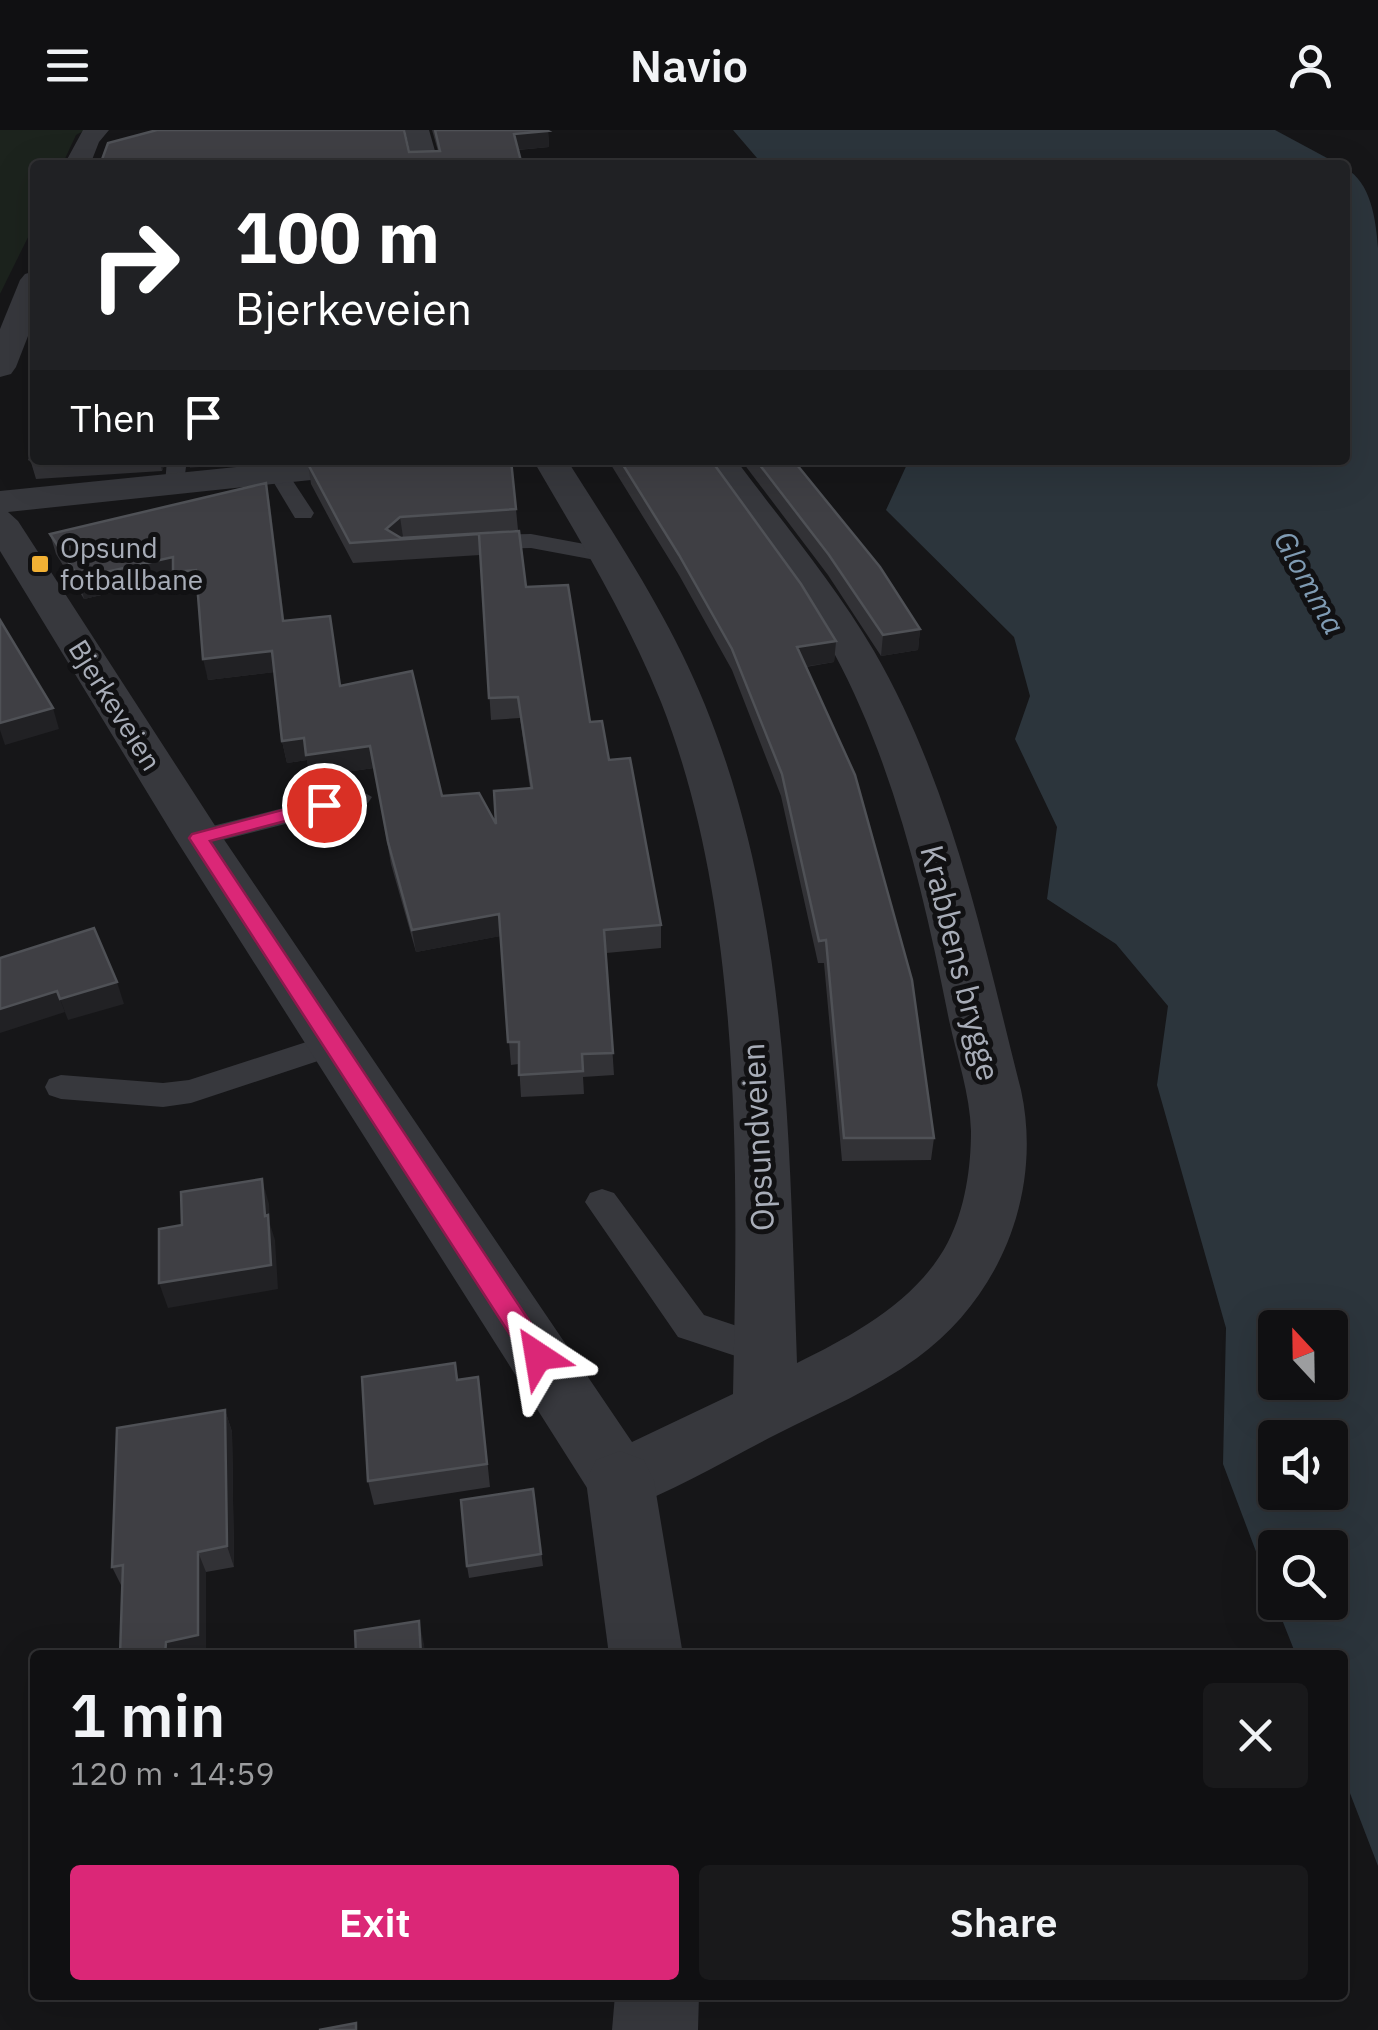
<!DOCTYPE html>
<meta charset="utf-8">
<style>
body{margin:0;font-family:"IBM Plex Sans",sans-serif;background:#19191b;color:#f1f3f6;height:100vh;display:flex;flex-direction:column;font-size:38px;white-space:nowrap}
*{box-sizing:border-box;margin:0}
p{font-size:32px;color:#9c9d9f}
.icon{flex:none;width:55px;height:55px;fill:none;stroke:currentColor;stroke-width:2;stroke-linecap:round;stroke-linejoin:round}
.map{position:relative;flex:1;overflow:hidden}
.sheet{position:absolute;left:30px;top:1520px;width:1318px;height:350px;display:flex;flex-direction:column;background:#101012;border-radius:10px;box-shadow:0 10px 40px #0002,0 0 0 2px #303032}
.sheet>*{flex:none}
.guide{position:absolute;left:30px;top:30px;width:1320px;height:305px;border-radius:10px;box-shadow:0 10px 40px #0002,0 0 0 2px #303032;background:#202124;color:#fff;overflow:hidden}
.needle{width:65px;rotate:338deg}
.controls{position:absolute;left:1258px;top:1180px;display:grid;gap:20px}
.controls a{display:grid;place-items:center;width:90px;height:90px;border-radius:10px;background:#101012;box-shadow:0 10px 40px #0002,0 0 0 2px #303032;font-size:50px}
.pin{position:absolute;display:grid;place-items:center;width:85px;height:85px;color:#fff;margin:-42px;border:5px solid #fff;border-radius:50%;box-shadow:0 2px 10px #0007}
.me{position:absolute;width:110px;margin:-55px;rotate:327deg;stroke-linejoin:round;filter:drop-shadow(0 0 8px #0008)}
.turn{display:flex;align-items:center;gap:35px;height:210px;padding:0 40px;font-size:45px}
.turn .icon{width:130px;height:130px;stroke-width:2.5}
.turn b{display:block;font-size:70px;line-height:85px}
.then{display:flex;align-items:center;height:95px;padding:0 40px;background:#0003;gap:20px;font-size:38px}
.round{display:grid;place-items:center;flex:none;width:105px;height:105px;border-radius:10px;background:#19191b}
.summary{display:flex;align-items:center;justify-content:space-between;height:170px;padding:0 40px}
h1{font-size:60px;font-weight:600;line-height:75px}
.button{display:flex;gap:20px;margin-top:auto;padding:20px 40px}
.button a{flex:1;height:115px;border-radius:10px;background:#db2777;color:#fff;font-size:40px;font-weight:600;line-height:115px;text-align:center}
.button a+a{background:#19191b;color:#f1f3f6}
header{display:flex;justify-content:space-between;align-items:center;height:130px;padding:0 40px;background:#101012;font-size:45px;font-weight:600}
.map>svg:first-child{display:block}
.green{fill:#1c231d}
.water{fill:#2c353c;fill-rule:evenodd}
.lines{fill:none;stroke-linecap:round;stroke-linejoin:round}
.service{fill:#37383d;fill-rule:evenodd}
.minor{fill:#37383d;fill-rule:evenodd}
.tertiary{fill:#37383d;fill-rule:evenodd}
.wall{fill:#323236}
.shaded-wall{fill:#212124}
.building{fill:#3f3f44;stroke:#4f5156;stroke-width:2.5}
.route{fill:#db2777;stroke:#8e194d;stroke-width:2.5}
.poi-dot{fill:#f2b134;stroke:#111113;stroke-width:4}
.labels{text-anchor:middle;stroke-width:10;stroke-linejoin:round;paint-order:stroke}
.far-poi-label{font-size:28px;fill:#a8adb8;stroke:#111113;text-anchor:start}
.far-street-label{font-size:28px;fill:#a8adb8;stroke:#111113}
.far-water-label{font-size:30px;font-style:italic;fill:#7f9bb3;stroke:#111113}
.street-label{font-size:32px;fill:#a8adb8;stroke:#111113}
</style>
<header><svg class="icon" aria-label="menu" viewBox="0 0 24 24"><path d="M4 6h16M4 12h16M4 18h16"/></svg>Navio<svg class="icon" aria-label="person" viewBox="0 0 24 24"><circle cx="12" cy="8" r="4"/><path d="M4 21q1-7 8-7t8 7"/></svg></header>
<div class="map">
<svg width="1378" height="1900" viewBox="0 0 1378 1900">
<rect width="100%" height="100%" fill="#161618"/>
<polygon class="green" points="0,0 85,0 76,5 62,35 35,35 35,93 0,164"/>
<g class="water">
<polygon points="733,0 1275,0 1340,35 763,35"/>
<path d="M1345 38C1371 52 1376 90 1378 118V1736L1343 1645 1342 1525H1296L1275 1472H1330V1418H1275V1472L1223 1334 1226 1198 1157 955 1168 876 1116 814 1047 769 1057 697 1015 609 1030 566 1014 507 886 380 909 330H1345ZM1275 1198H1330V1252H1275ZM1275 1308H1330V1362H1275Z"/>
</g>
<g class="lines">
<g class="service">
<polygon points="167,330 187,330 183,358 176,360 165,354"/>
<polygon points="278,337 285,339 314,383 311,388 295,388 268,343"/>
<polygon points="531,404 606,418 617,425 606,432 531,418 477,419 466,412 477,405"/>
<polygon points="358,659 372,667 368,673 199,716 185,708 189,702"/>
<polygon points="334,903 345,906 350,914 345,922 191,973 163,977 61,969 49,965 45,957 49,949 61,945 163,953 189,950"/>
<polygon points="602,1059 614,1063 704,1185 776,1209 782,1220 776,1231 763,1235 678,1207 585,1072 590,1063"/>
</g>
<g class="minor">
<polygon points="83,0 109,0 99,12 90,35 64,35"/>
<polygon points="405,0 429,0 439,35 413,35"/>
<polygon points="35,141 35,188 16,237 11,244 0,247 0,199 20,150 25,144"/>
<path d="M304 330H423L418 337 406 340 8 382 18 391 223 708 632 1312 733 1264C738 1042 743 780 661 572 627 487 579 409 533 330H567C617 409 670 488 705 575 790 784 789 1012 797 1233 854 1205 918 1170 948 1112 965 1079 971 1038 971 1001 970 964 957 927 949 890 924 765 895 637 834 523 796 454 745 394 701 330H736C783 393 834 453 874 521 952 656 983 811 1021 960 1043 1061 1001 1167 917 1228 874 1259 825 1280 777 1304 726 1330 674 1361 620 1381L596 1372 175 708 0 421V361Z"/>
</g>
<g class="tertiary">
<polygon points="620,1321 644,1330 654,1351 683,1525 609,1525 586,1351 596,1330"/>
<polygon points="615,1865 699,1865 698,1900 612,1900"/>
</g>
</g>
<g class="wall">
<polygon points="156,0 404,0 409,22 438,21 432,0 546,0 548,1 549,17 518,20 522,35 100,35 108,13"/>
<polygon points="35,313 35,330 166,330 162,341 36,349 30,329"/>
<polygon points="608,330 711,330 836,511 834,532 806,537 934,1008 931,1030 842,1031 824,833 818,833 781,666 732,540 679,445"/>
<polygon points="741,330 793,330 920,499 918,520 881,526 828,445"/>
<polygon points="308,334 516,379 518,400 401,408 519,401 526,457 609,630 661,795 661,818 606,823 614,945 583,947 584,964 521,967 519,934 511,935 500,806 416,822 391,734 374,638 310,647 307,630 287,633 282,611 274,542 208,550 197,461 178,463 175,448 84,469 56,424 50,404 266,353 284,491 340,556 442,666 496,694 530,658 520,588 491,590 480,425 353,433 311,354"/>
<polygon points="455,1233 458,1250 481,1271 490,1357 374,1375 368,1351"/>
<polygon points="225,1280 232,1302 234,1437 206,1442 206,1525 120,1525 122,1457 112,1437"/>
<polygon points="533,1359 543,1436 469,1448 467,1436"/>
</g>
<g class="shaded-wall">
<polygon points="548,1 549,17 515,20 514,4"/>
<polygon points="160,330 166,330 162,341"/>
<polygon points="188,330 265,330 190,338"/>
<polygon points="266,353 270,373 287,512 283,491"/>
<polygon points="400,387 403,407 400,409 386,399"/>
<polygon points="173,427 196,440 200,461 178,463 175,448 84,469 79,448"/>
<polygon points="920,499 918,520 881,526 883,505"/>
<polygon points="836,511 834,532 796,538 797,517"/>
<polygon points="272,521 276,542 208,550 203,529"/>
<polygon points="53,578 59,599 5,615 0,600 0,593"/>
<polygon points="304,608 370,616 374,638 310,647 307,630 287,633 282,611"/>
<polygon points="499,784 501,806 416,822 412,800"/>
<polygon points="117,852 124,874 68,890 60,869"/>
<polygon points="57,861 65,882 0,903 0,879"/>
<polygon points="262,1049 269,1074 270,1094 275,1110 278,1159 168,1178 159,1153 265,1086"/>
<polygon points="225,1280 232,1302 234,1437 227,1416"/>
<polygon points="198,1422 206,1442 206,1525 165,1525 166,1512"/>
<polygon points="419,1491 424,1514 425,1525 421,1525"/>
</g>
<g class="building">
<polygon points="157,0 404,0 409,22 440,21 435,0 546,0 548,1 514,4 522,35 100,35 108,13"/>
<polygon points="35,313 35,329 30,329"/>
<polygon points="348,330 511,330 516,379 400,387 386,399 401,408 519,401 526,457 568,455 590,592 602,591 609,630 630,628 661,795 604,800 613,923 582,924 583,941 519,945 519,912 508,912 499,784 412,800 388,712 370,616 306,625 304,608 282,611 272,521 203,529 196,440 173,442 173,427 79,448 50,404 266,353 283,491 330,486 340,556 412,541 442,666 479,663 496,694 494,661 532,658 518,567 489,568 479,404 350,413 308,334"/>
<polygon points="620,330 711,330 801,454 836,511 797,517 855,645 912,850 934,1008 844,1008 826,810 819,811 782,644 732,519 679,425"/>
<polygon points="756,330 793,330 880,437 920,499 883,505 829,425"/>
<polygon points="0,490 53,578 0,593"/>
<polygon points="94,798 117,852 60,869 57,861 0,879 0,828"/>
<polygon points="262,1049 265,1086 268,1085 271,1135 159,1153 159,1099 182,1095 181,1062"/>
<polygon points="455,1233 457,1250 478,1247 487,1334 368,1351 362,1247"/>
<polygon points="225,1280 227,1416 198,1422 198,1505 166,1512 165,1525 120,1525 123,1435 112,1437 117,1298"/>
<polygon points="533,1359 541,1424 467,1436 461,1370"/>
<polygon points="419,1491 421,1525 356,1525 355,1501"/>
<polygon points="356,1893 356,1900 319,1900"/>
</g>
<polygon class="route" points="324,669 334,675 331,679 210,711 548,1219 552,1226 548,1234 538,1237 529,1234 189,708 192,704"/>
<rect class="poi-dot" x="30" y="424" width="20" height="20" rx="5"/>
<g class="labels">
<g class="far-poi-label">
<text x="60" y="428">Opsund<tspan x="60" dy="32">fotballbane</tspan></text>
</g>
<g class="far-street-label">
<text transform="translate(115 575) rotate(58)" y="10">Bjerkeveien</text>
</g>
<g class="far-water-label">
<text transform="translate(1309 453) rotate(61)" y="10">Glomma</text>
</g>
<g class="street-label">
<text transform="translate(960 833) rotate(76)" y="11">Krabbens brygge</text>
<text transform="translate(758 1007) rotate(-93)" y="11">Opsundveien</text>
</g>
</g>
</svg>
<div class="controls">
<a><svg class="needle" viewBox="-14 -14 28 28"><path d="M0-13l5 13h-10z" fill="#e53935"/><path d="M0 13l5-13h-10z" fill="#9c9d9f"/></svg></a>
<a><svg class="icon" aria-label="sound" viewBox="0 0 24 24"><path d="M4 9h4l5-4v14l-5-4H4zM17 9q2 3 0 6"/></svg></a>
<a><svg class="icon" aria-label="search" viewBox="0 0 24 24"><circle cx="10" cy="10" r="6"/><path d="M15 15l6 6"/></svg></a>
</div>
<div class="pin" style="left:324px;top:675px;background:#d93025"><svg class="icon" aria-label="arrive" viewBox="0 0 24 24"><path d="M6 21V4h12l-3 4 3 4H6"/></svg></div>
<svg class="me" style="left:538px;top:1226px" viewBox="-20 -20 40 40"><path d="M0-17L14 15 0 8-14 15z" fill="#db2777" stroke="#fff" stroke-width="4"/></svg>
<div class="guide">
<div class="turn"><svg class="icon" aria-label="right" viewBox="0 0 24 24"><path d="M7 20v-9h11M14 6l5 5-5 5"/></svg><div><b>100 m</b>Bjerkeveien</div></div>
<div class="then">Then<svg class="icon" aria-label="arrive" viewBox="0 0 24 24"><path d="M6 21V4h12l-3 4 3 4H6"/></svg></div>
</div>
<section class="sheet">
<div class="summary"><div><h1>1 min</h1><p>120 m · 14:59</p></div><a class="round"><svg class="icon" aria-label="close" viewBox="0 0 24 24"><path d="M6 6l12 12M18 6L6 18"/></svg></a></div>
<div class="button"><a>Exit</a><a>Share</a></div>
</section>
</div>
